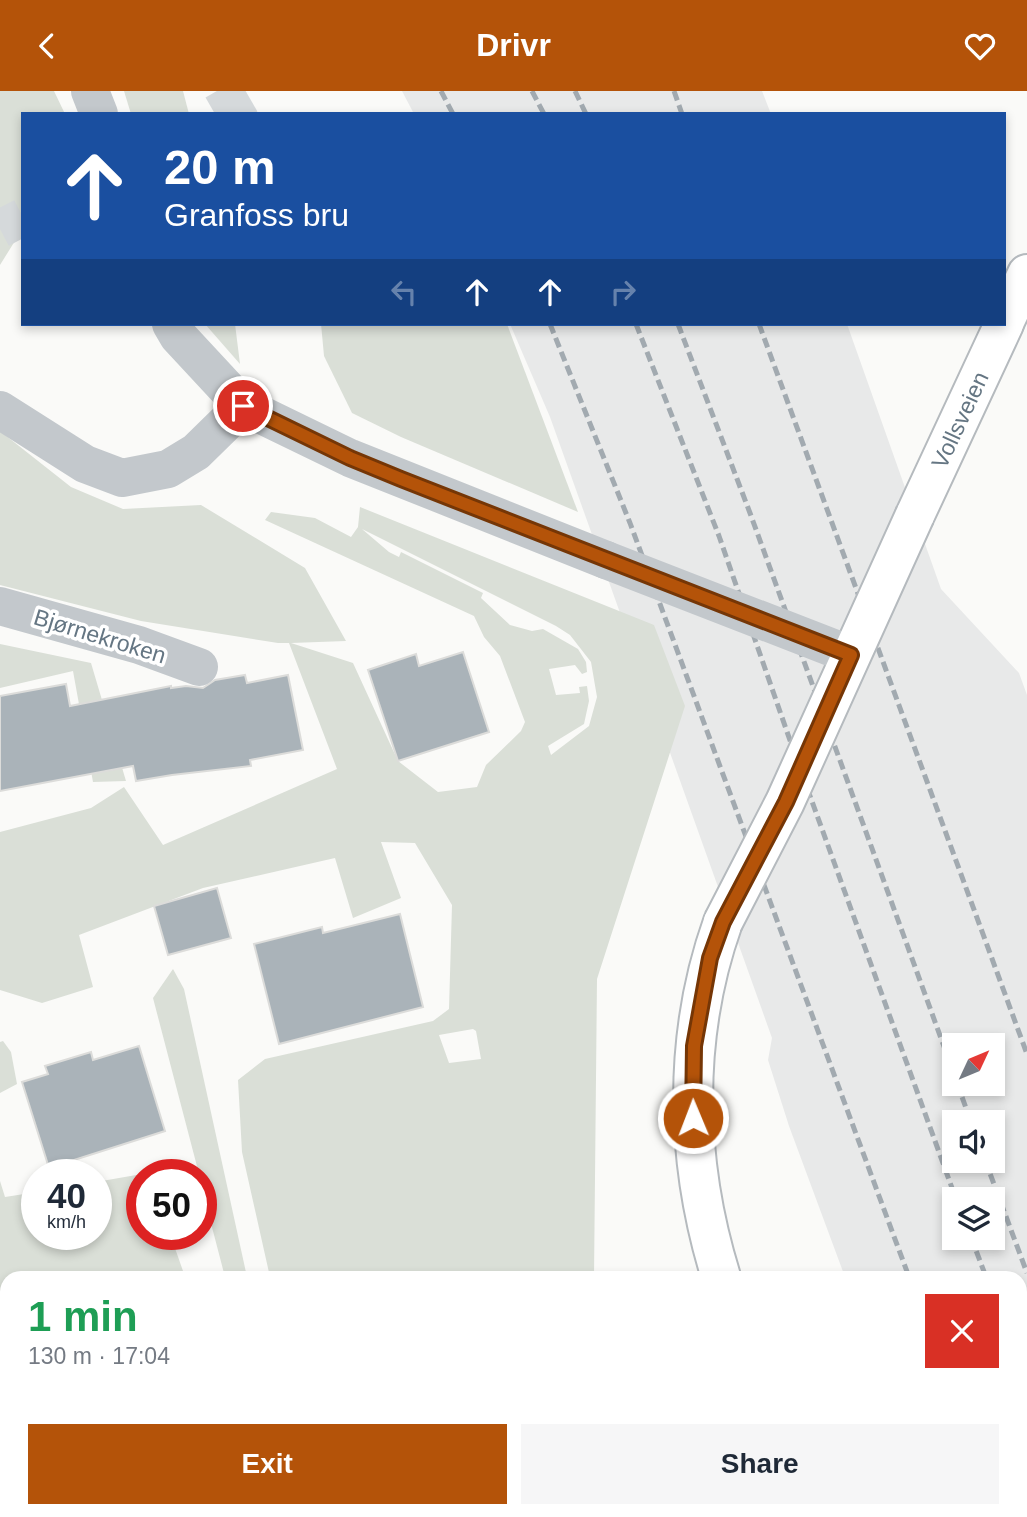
<!DOCTYPE html>
<meta charset="utf-8">
<style>
body{margin:0;font-family:Arial,sans-serif;background:#f6f6f7;color:#1f2937;height:100vh;display:flex;flex-direction:column;font-size:26px;white-space:nowrap}
*{box-sizing:border-box;margin:0}
p{font-size:23px;color:#747a83}
.icon{flex:none;width:38px;height:38px;fill:none;stroke:currentColor;stroke-width:2;stroke-linecap:round;stroke-linejoin:round}
.map{position:relative;flex:1;overflow:hidden}
.drawer{position:absolute;left:0px;top:1180px;width:1027px;height:247px;display:flex;flex-direction:column;background:#fff;border-radius:21px 21px 0 0;box-shadow:0 4px 10px #0003}
.drawer>*{flex:none}
.banner{position:absolute;left:21px;top:21px;width:985px;height:214px;border-radius:0px;box-shadow:0 4px 10px #0003;background:#1a4fa0;color:#fff;overflow:hidden}
.needle{width:46px;rotate:46deg}
.buttons{position:absolute;left:942px;top:942px;display:grid;gap:14px}
.buttons a{display:grid;place-items:center;width:63px;height:63px;border-radius:0px;background:#fff;box-shadow:0 4px 10px #0003;font-size:35px}
.speed{position:absolute;left:21px;top:1068px;display:flex;gap:14px;font-size:35px;font-weight:700;text-align:center}
.speed>*{display:grid;place-content:center;width:91px;height:91px;border-radius:50%;background:#fff;box-shadow:0 4px 10px #0003;line-height:1}
.speed small{font-size:18px;font-weight:400}
.speed .limit{border:10px solid #d22;background:#fff;color:#111}
.pin{position:absolute;display:grid;place-items:center;width:60px;height:60px;color:#fff;margin:-30px;border:4px solid #fff;border-radius:50%;box-shadow:0 2px 7px #0007}
.me{position:absolute;width:77px;margin:-38px;rotate:359deg;stroke-linejoin:round;filter:drop-shadow(0 0 5px #0008)}
.turn{display:flex;align-items:center;gap:24px;height:147px;padding:0 28px;font-size:32px}
.turn .icon{width:91px;height:91px;stroke-width:2.5}
.turn b{display:block;font-size:49px;line-height:60px}
.lanes{display:flex;align-items:center;height:66px;padding:0 28px;background:#0003;justify-content:center;gap:35px;direction:ltr}
.lanes .off{opacity:.35}
.round{display:grid;place-items:center;flex:none;width:74px;height:74px;border-radius:0px;background:#f6f6f7}
.summary{display:flex;align-items:center;justify-content:space-between;height:119px;padding:0 28px}
h1{font-size:42px;font-weight:700;line-height:52px;color:#1e9e55}
.action{display:flex;gap:14px;margin-top:auto;padding:14px 28px}
.action a{flex:1;height:80px;border-radius:0px;background:#b45309;color:#fff;font-size:28px;font-weight:700;line-height:80px;text-align:center}
.action a+a{background:#f6f6f7;color:#1f2937}
header{display:flex;justify-content:space-between;align-items:center;height:91px;padding:0 28px;background:#b45309;color:#fff;font-size:32px;font-weight:700}
.map>svg:first-child{display:block}
.built{fill:#e8e9e9;fill-rule:evenodd}
.green{fill:#dadfd7;fill-rule:evenodd}
.building{fill:#aab3b9;stroke:#dcdcda;stroke-width:2}
.lines{fill:none;stroke-linecap:round;stroke-linejoin:round}
.highway-tunnel{stroke:#d5d9db;stroke-width:38;stroke-dasharray:38 19;stroke-linecap:butt}
.major-casing{stroke:#b5babe;stroke-width:42}
.minor{stroke:#c3c8cc;stroke-width:38}
.major{stroke:#fff;stroke-width:38}
.rail{stroke:#a2aab0;stroke-width:5;stroke-dasharray:10 5;stroke-linecap:butt}
.major-bridge-casing{stroke:#b5babe;stroke-width:42;stroke-linecap:butt}
.minor-bridge{stroke:#c3c8cc;stroke-width:38}
.major-bridge{stroke:#fff;stroke-width:38}
.route-casing{stroke:#753606;stroke-width:18}
.route{stroke:#b45309;stroke-width:12}
.labels{text-anchor:middle;stroke-width:7;stroke-linejoin:round;paint-order:stroke}
.street-label{font-size:23px;fill:#657683;stroke:#fff}
</style>
<header><svg class="icon" aria-label="back" viewBox="0 0 24 24"><path d="M15 5l-7 7 7 7"/></svg>Drivr<svg class="icon" aria-label="heart" viewBox="0 0 24 24"><path d="M12 20l-8-8c-3-5 5-10 8-4 3-6 11-1 8 4z"/></svg></header>
<div class="map">
<svg width="1027" height="1426" viewBox="0 0 1027 1426">
<rect width="100%" height="100%" fill="#fafaf8"/>
<g class="built">
<polygon points="402,0 762,0 771,23 414,23"/>
<path d="M510 233H847L941 498 1019 582 1027 604V1426H935L932 1419H1020V1186H845L789 1035 768 969 772 947 550 326ZM954 954H992V992H954ZM954 1031H992V1069H954ZM954 1108H992V1146H954Z"/>
</g>
<g class="green">
<polygon points="0,0 54,0 65,23 23,23 23,137 0,174"/>
<polygon points="124,0 183,0 189,23 131,23"/>
<polygon points="205,233 235,233 240,273"/>
<polygon points="321,233 507,233 578,421 401,346 352,322 324,265"/>
<path d="M0 340 71 396 123 418 201 414 305 477 346 550 291 552 353 572 398 670 438 701 477 696 486 674 521 640 525 631 500 565 484 546 474 525 265 429 271 421 315 427 351 446 358 436 360 416 654 534 685 615 597 888 594 1186H270L242 1061 238 989 265 968 433 930 449 918 452 814 415 752 381 751 401 807 353 827 335 767 203 797 79 844 93 896 42 912 0 899V741L91 717 124 696 163 754 337 678 289 552H278L141 530 0 494ZM362 438 556 535 570 544 591 571 597 606 589 635 551 664 548 655 584 633 589 610 587 595 579 596 580 602 556 604 549 578 575 574 582 583 587 581 586 571 578 558 543 538 532 540 510 534 481 507 483 502 401 461 399 466 389 461ZM473 938 476 940 481 968 449 972 439 944Z"/>
<polygon points="0,553 91,572 126,690 93,691 73,580 0,597"/>
<polygon points="173,878 184,898 247,1186 225,1186 201,1094 201,1083 199,1083 153,907"/>
<polygon points="3,950 11,961 17,993 0,1002 0,951"/>
<polygon points="142,1083 142,1143 170,1143 183,1180 141,1186 7,1186 7,1419 103,1419 103,1426 0,1426 0,1090 5,1106 37,1101 37,1143 96,1143 96,1091"/>
<polygon points="325,1419 441,1419 443,1426 327,1426"/>
<polygon points="551,1419 618,1419 623,1426 552,1426"/>
</g>
<g class="building">
<polygon points="463,561 489,641 398,670 368,579 416,563 419,575"/>
<polygon points="245,584 247,592 288,584 303,659 250,669 251,675 172,684 136,690 133,675 0,700 0,605 66,593 70,615 171,595 171,597 186,595 203,597 215,589"/>
<polygon points="217,797 231,847 168,864 154,815"/>
<polygon points="400,823 423,916 279,953 254,853 322,836 323,842"/>
<polygon points="139,955 165,1040 49,1077 22,991 48,983 45,975 91,961 93,969"/>
</g>
<g class="lines">
<g class="highway-tunnel">
<polyline points="215,23 255,0"/>
<polyline points="0,138 23,126"/>
</g>
<defs>
<g id="major">
<polyline points="1004,232 1027,183"/>
<polyline points="915,424 1004,233"/>
<path d="M721 1186C685 1070 682 946 723 831"/>
<polyline points="837,1419 841,1426"/>
</g>
</defs>
<use href="#major" class="major-casing"/>
<g class="minor">
<polyline points="90,0 99,23"/>
<polyline points="171,233 178,245 243,315 350,367 606,469"/>
<polyline points="0,319 85,373 122,387 168,378 196,361 243,315"/>
<polyline points="0,515 139,554 199,576"/>
<polyline points="675,1419 679,1426"/>
</g>
<use href="#major" class="major"/>
<g class="rail">
<polyline points="441,0 453,23"/>
<polyline points="532,0 544,23"/>
<polyline points="575,0 586,23"/>
<polyline points="674,0 682,23"/>
<polyline points="550,233 630,432 909,1186"/>
<polyline points="636,233 719,445 793,658 956,1108"/>
<polyline points="678,233 750,422 954,983"/>
<polyline points="759,233 1027,963"/>
<polyline points="957,992 971,1031"/>
<polyline points="985,1069 1027,1182"/>
<polyline points="971,1146 986,1186"/>
<polyline points="1020,1280 1027,1298"/>
<polyline points="995,1419 998,1426"/>
</g>
<defs>
<polyline id="major-bridge" points="723,831 785,711 915,424"/>
</defs>
<use href="#major-bridge" class="major-bridge-casing"/>
<polyline class="minor-bridge" points="606,469 851,564"/>
<use href="#major-bridge" class="major-bridge"/>
</g>
<g class="lines">
<defs>
<polyline id="route" points="243,315 350,367 401,388 851,564 786,711 723,831 710,867 694,955 693,1027"/>
</defs>
<use href="#route" class="route-casing"/>
<use href="#route" class="route"/>
</g>
<g class="labels">
<g class="street-label">
<text transform="translate(960 329) rotate(-65)" y="8">Vollsveien</text>
<text transform="translate(100 545) rotate(17)" y="8">Bjørnekroken</text>
</g>
</g>
</svg>
<div class="buttons">
<a><svg class="needle" viewBox="-14 -14 28 28"><path d="M0-13l5 13h-10z" fill="#e53935"/><path d="M0 13l5-13h-10z" fill="#747a83"/></svg></a>
<a><svg class="icon" aria-label="sound" viewBox="0 0 24 24"><path d="M4 9h4l5-4v14l-5-4H4zM17 9q2 3 0 6"/></svg></a>
<a><svg class="icon" aria-label="layers" viewBox="0 0 24 24"><path d="M12 4l9 5-9 5-9-5zM3 14l9 5 9-5"/></svg></a>
</div>
<div class="speed"><div>40<small>km/h</small></div><div class="limit">50</div></div>
<div class="pin" style="left:243px;top:315px;background:#d93025"><svg class="icon" aria-label="arrive" viewBox="0 0 24 24"><path d="M6 21V4h12l-3 4 3 4H6"/></svg></div>
<svg class="me" style="left:693px;top:1027px" viewBox="-20 -20 40 40"><circle r="17" fill="#b45309" stroke="#fff" stroke-width="3"/><path d="M0-11L8 9 0 5-8 9z" fill="#fff"/></svg>
<div class="banner">
<div class="turn"><svg class="icon" aria-label="ahead" viewBox="0 0 24 24"><path d="M12 20V5M6 11l6-6 6 6"/></svg><div><b>20 m</b>Granfoss bru</div></div>
<div class="lanes"><svg class="icon off" aria-label="left" viewBox="0 0 24 24"><path d="M17 20v-9H6M10 6l-5 5 5 5"/></svg><svg class="icon" aria-label="ahead" viewBox="0 0 24 24"><path d="M12 20V5M6 11l6-6 6 6"/></svg><svg class="icon" aria-label="ahead" viewBox="0 0 24 24"><path d="M12 20V5M6 11l6-6 6 6"/></svg><svg class="icon off" aria-label="right" viewBox="0 0 24 24"><path d="M7 20v-9h11M14 6l5 5-5 5"/></svg></div>
</div>
<section class="drawer">
<div class="summary"><div><h1>1 min</h1><p>130 m · 17:04</p></div><a class="round" style="background:#d93025;color:#fff"><svg class="icon" aria-label="close" viewBox="0 0 24 24"><path d="M6 6l12 12M18 6L6 18"/></svg></a></div>
<div class="action"><a>Exit</a><a>Share</a></div>
</section>
</div>
